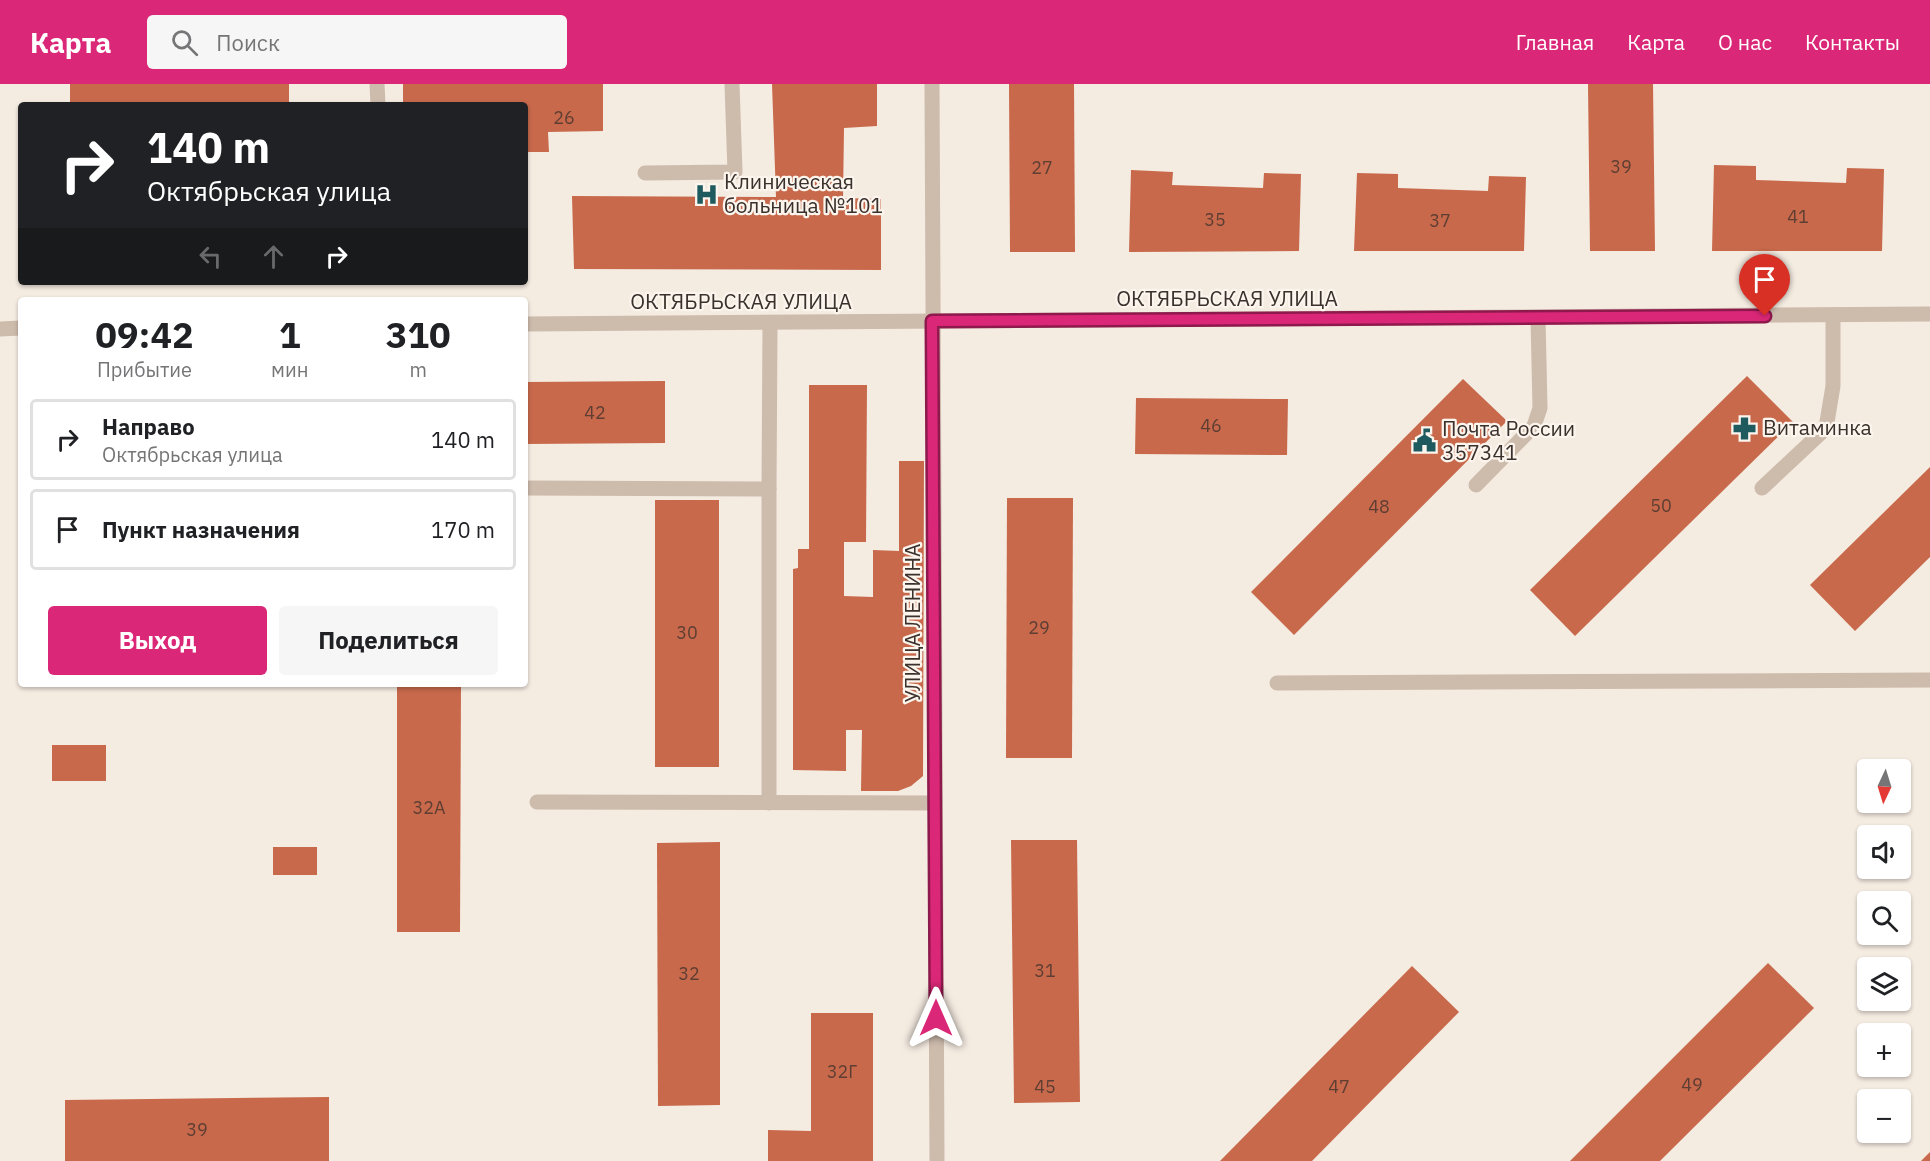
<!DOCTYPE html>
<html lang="ru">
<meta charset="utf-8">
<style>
body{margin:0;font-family:"IBM Plex Sans",sans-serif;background:#f6f6f6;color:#202124;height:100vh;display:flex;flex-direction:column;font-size:22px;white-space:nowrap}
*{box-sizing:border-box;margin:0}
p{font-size:20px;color:#757577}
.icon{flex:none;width:33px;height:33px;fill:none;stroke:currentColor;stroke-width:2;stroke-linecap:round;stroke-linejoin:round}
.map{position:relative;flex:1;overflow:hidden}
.panel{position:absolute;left:18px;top:213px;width:510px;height:390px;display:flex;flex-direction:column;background:#fff;border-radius:6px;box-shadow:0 2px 4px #0004}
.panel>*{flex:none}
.top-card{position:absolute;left:18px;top:18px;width:510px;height:183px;border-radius:6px;box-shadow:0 2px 4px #0004;background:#202124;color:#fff;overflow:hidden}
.needle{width:39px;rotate:184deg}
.fabs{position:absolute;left:1857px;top:675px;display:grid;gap:12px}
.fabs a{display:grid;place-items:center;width:54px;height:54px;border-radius:6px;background:#fff;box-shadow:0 2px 4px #0004;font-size:30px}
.pin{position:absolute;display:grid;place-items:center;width:51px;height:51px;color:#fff;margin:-62px -26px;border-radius:50% 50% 50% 0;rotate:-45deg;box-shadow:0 0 6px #0007}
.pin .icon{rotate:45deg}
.me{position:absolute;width:66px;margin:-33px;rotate:0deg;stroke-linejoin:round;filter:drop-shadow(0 0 4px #0008)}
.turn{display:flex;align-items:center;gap:21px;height:126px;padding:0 30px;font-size:27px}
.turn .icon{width:78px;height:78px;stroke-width:2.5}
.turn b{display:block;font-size:42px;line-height:51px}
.lanes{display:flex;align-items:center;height:57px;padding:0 30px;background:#0003;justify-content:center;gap:30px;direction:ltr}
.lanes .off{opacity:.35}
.eta{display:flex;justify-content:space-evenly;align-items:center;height:102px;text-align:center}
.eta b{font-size:36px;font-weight:800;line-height:42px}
.primary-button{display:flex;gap:12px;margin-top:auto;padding:12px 30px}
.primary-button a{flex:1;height:69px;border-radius:6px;background:#db2777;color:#fff;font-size:24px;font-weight:800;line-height:69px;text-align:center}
.primary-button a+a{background:#f6f6f6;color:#202124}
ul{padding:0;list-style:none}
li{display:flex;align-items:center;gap:18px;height:81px;margin:0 12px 9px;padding:0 18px;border:3px solid #e0e0e0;border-radius:6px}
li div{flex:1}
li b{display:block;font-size:22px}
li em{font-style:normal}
header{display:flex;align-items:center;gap:36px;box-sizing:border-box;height:84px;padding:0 30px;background:#db2777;color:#fff}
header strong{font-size:28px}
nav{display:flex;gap:33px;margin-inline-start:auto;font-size:21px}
.search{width:420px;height:54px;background:#f6f6f6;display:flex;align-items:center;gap:15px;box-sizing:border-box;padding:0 21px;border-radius:6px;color:#757577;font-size:22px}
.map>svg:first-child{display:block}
.building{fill:#c8694b}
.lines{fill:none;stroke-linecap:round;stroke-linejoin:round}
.minor{stroke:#cdbbac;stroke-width:15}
.route-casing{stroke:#8e194d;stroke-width:15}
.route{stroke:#db2777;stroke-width:10}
.labels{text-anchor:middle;stroke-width:4.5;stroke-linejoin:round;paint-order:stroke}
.number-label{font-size:18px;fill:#5e3e33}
.poi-label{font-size:21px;fill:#3b302b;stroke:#fbf5ee;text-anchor:start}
.street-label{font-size:21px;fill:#3b302b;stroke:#fbf5ee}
</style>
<header>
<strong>Карта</strong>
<div class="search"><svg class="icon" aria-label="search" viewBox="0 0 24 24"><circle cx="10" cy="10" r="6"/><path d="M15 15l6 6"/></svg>Поиск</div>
<nav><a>Главная</a><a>Карта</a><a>О нас</a><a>Контакты</a></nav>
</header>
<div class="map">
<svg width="1930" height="1077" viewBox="0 0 1930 1077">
<rect width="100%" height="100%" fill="#f4ebe1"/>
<g class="building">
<rect x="70" y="0" width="219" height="21"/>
<polygon points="403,0 603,0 603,47 548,48 549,68 525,68 525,21 403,21"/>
<polygon points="772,0 877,0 877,42 844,44 843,114 881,115 881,186 574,185 572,112 776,113"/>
<polygon points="1009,0 1074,0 1075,168 1010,168"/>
<polygon points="1588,0 1653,0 1655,167 1590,167"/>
<polygon points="1714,81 1756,82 1756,96 1846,99 1847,84 1884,85 1882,167 1712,167"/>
<polygon points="1131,86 1173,88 1172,101 1263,104 1264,89 1301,90 1299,167 1129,168"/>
<polygon points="1357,89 1398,90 1398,104 1488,107 1489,92 1526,93 1524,167 1354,167"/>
<polygon points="1747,292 1793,338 1575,552 1530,506"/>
<polygon points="1463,295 1507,337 1294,551 1251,508"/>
<polygon points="665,297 665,359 525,360 525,298"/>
<polygon points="809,301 867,301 866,458 844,458 844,512 873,513 873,466 899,467 899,377 924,377 923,692 911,702 898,707 861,707 862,646 846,646 846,687 793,686 793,485 798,484 798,465 809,465"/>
<polygon points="1136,314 1288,315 1287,371 1135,370"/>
<polygon points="1930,383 1930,473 1855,547 1810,501"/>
<polygon points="1007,414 1073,414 1072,674 1006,674"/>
<rect x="655" y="416" width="64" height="267"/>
<polygon points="397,600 461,600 460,848 397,848"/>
<rect x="52" y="661" width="54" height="36"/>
<polygon points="1011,756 1077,756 1080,1018 1014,1019"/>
<polygon points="720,758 720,1021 658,1022 657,759"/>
<rect x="273" y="763" width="44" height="28"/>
<polygon points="1768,879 1814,924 1660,1077 1570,1077"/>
<polygon points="1412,882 1459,928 1312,1077 1220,1077"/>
<polygon points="811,929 873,929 873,1077 768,1077 768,1046 811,1047"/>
<polygon points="329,1013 329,1077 65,1077 65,1016"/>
<polygon points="1930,1068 1930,1077 1921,1077"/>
</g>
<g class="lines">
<g class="minor">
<polyline points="377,0 378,21"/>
<polyline points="932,0 937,1077"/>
<polyline points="645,89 735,88 732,0"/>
<polyline points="525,240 1930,230"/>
<polyline points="0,245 21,244"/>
<polyline points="1476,401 1534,342 1540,324 1538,234"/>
<polyline points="525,404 769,405 770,239"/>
<polyline points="1762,404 1826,344 1833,302 1833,231"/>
<polyline points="1277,599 1930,596"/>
<polyline points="537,718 935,719"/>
<polyline points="769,719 769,405"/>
</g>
</g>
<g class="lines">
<defs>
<polyline id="route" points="936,934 932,237 1765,232"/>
</defs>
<use href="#route" class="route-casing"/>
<use href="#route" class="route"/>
</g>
<defs>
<symbol id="hospital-bare" viewBox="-9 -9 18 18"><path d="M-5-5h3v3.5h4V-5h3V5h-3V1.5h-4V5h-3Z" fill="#1f5a5e" stroke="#fbf5ee" stroke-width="2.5" paint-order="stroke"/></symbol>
<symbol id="pharmacy-bare" viewBox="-9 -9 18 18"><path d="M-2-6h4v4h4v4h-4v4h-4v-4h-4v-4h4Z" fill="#1f5a5e" stroke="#fbf5ee" stroke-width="2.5" paint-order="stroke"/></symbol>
<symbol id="civic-bare" viewBox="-9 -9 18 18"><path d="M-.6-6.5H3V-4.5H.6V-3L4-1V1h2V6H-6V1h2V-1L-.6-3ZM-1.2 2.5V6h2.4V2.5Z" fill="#1f5a5e" stroke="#fbf5ee" stroke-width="2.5" paint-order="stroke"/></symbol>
</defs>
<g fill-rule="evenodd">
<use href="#hospital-bare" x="690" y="94" width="33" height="33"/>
<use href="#pharmacy-bare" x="1728" y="328" width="33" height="33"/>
<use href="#civic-bare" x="1408" y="340" width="33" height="33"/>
</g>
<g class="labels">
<g class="number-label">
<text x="564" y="40">26</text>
<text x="1621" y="89">39</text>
<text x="1042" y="90">27</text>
<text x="1798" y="139">41</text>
<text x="1215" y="142">35</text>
<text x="1440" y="143">37</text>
<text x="595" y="335">42</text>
<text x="1211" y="348">46</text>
<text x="1661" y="428">50</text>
<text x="1379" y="429">48</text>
<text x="1039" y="550">29</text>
<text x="687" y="555">30</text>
<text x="429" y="730">32А</text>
<text x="1045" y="893">31</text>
<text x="689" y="896">32</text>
<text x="842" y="994">32Г</text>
<text x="1692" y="1007">49</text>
<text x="1045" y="1009">45</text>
<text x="1339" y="1009">47</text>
<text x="197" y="1052">39</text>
</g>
<g class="poi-label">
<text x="724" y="105">Клиническая<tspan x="724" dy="24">больница №101</tspan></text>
<text x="1763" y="351">Витаминка</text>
<text x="1442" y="352">Почта России<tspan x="1442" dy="24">357341</tspan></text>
</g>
<g class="street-label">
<text x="1227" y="222">ОКТЯБРЬСКАЯ УЛИЦА</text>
<text x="741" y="225">ОКТЯБРЬСКАЯ УЛИЦА</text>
<text transform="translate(913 539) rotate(-90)" y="7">УЛИЦА ЛЕНИНА</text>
</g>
</g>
</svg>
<div class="fabs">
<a><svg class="needle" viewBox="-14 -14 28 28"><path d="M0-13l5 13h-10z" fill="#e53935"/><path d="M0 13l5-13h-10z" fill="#757577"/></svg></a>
<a><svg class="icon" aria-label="sound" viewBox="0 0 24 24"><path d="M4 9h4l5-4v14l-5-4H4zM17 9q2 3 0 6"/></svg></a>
<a><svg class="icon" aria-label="search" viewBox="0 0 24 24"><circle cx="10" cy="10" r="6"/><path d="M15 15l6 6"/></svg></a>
<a><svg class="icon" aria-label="layers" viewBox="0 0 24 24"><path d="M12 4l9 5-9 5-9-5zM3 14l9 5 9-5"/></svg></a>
<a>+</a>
<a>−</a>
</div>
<div class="pin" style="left:1765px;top:232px;background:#d93025"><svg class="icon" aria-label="arrive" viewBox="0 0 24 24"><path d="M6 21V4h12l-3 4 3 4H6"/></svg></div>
<svg class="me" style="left:936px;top:934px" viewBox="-20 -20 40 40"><path d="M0-17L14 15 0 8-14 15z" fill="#db2777" stroke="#fff" stroke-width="4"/></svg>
<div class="top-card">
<div class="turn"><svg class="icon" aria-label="right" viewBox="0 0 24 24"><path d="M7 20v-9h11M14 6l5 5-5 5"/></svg><div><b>140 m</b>Октябрьская улица</div></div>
<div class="lanes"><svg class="icon off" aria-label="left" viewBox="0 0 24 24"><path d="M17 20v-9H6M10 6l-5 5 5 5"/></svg><svg class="icon off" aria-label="ahead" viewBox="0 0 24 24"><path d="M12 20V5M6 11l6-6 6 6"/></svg><svg class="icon" aria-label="right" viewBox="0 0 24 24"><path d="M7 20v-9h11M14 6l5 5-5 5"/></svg></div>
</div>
<section class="panel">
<div class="eta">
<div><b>09:42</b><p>Прибытие</p></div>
<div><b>1</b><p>мин</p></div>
<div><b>310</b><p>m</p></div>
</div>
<ul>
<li><svg class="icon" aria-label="right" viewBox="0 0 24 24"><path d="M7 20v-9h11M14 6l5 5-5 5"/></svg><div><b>Направо</b><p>Октябрьская улица</p></div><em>140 m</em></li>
<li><svg class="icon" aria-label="arrive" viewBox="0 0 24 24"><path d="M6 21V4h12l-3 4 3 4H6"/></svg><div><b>Пункт назначения</b></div><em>170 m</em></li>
</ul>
<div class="primary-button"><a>Выход</a><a>Поделиться</a></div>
</section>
</div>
